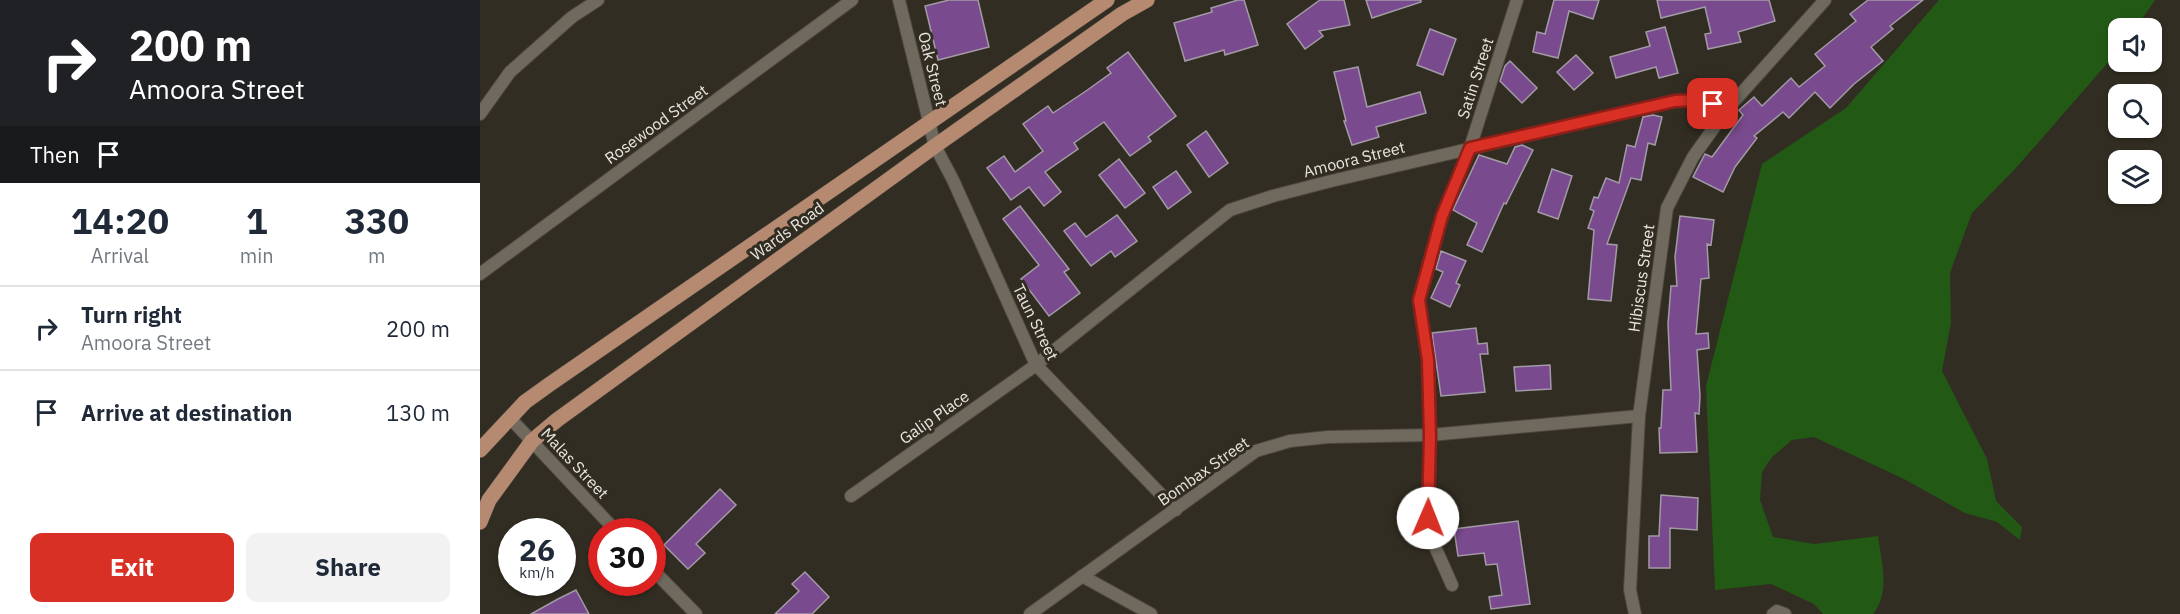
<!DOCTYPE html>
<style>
body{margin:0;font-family:"IBM Plex Sans",sans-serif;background:#f2f2f3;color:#1f2937;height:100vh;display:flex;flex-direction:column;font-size:22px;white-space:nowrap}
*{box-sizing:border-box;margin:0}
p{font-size:20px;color:#747a83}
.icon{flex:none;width:33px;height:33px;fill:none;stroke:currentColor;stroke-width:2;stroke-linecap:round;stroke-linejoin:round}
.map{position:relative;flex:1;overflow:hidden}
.side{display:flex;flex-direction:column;background:#fff;width:480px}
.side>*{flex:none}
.top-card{background:#202124;color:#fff;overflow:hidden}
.tools{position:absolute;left:1628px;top:18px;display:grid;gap:12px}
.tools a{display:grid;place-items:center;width:54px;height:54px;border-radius:12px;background:#fff;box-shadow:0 2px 4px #0004;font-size:30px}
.speed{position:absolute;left:18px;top:518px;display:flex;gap:12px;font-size:30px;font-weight:700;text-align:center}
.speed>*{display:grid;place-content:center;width:78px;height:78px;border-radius:50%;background:#fff;box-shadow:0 2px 4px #0004;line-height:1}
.speed small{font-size:15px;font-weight:400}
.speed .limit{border:9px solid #d22;background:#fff;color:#111}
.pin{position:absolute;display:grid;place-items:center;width:51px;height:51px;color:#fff;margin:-26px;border-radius:12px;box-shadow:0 3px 9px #0006}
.me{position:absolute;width:66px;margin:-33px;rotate:1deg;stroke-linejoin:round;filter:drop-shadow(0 0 4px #0008)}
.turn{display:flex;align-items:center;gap:21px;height:126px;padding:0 30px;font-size:27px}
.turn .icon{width:78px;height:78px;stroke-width:2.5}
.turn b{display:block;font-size:42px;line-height:51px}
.then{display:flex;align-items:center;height:57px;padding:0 30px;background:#0003;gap:12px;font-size:22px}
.eta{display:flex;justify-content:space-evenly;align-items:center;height:102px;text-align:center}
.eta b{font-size:36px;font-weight:700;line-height:42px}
.button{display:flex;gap:12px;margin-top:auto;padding:12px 30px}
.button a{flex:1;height:69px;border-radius:12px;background:#d93025;color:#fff;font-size:24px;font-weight:700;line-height:69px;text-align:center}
.button a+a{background:#f2f2f3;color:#1f2937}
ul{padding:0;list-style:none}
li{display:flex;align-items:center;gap:18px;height:84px;padding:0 30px;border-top:2px solid #e0e1e3}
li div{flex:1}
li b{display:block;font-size:22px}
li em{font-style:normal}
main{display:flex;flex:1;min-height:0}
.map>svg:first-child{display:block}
.green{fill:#225915}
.building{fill:#794a8d;stroke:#a29aa6;stroke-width:1.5}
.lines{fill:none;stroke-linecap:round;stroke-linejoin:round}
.minor-casing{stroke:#4c483e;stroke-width:14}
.primary-casing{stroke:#4c483e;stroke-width:16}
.minor{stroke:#706a5e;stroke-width:12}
.primary{stroke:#b68a71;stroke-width:15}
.route-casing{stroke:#8d1f18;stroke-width:15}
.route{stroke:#d93025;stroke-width:10}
.labels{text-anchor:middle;stroke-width:6;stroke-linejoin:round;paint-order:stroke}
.street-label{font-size:16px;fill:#e9e6df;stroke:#322d22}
</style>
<main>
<section class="side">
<div class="top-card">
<div class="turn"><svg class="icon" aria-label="right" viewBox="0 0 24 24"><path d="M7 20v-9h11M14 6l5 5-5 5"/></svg><div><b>200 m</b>Amoora Street</div></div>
<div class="then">Then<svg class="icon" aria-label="arrive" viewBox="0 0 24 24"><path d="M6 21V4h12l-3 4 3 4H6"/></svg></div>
</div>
<div class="eta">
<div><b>14:20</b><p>Arrival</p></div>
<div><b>1</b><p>min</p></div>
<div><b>330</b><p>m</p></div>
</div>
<ul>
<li><svg class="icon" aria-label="right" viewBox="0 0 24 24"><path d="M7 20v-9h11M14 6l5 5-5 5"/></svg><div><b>Turn right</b><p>Amoora Street</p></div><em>200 m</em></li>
<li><svg class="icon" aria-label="arrive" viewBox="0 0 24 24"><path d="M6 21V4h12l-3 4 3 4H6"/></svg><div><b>Arrive at destination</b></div><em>130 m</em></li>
</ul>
<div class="button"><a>Exit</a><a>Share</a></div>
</section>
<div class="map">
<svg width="1700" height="614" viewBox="0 0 1700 614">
<rect width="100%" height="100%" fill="#322d22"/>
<path class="green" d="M1459 0H1675L1656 28H1638V51L1536 168 1492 213 1470 273 1471 322 1462 371 1507 459 1516 501 1542 527 1540 540 1517 522 1485 513 1424 479 1334 437 1312 440 1292 457 1282 472 1280 500 1293 537 1334 544 1398 536C1401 561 1411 592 1393 614H1343L1334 604 1291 584 1235 590 1226 386 1282 164 1366 108Z"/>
<g class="building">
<polygon points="469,0 498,0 509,47 458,60 445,6"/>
<polygon points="758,0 764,0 778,45 745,55 744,50 705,61 694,23 732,12 731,8"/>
<polygon points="840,0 864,0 870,25 839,31 843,36 825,49 807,24"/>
<polygon points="886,0 941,0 941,2 892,18"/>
<polygon points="1074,0 1119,0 1113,19 1089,11 1078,58 1053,52 1057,32 1065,34"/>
<polygon points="1177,0 1289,0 1295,21 1258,32 1261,42 1228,49 1225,34 1231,33 1225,7 1181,18"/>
<polygon points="1388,0 1443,0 1410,26 1413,29 1391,47 1403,61 1374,84 1350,108 1335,92 1309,118 1303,112 1274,136 1277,138 1255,167 1243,192 1213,177 1225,154 1232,157 1263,115 1259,110 1274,97 1282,106 1311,78 1319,87 1345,66 1335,54 1376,21 1370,14"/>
<polygon points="1185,27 1198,73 1179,78 1176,67 1136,78 1130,57 1170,46 1166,32"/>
<polygon points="950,29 976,39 963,75 937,65"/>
<polygon points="648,52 696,116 668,137 671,141 650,156 624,122 594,143 598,149 565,172 581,192 564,206 549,187 531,200 507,168 524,156 535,172 563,151 543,124 568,106 573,113 606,91 631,73 627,68"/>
<polygon points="1096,55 1113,73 1094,90 1077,72"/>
<polygon points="1030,61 1057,88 1042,103 1020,81 1025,66"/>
<polygon points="878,67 887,107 940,92 946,113 896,127 899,137 872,145 864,121 866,121 854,72"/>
<polygon points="1173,115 1182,117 1175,145 1168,143 1161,180 1151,178 1127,244 1137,245 1131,301 1108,299 1114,230 1108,228 1114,211 1110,209 1114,197 1118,198 1126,178 1139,183 1147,145 1155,147 1163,117"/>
<polygon points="726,131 748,163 729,177 707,145"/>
<polygon points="1042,145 1053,150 1026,204 1024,203 1002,252 987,245 997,223 973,210 999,155 1027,164 1035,147"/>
<polygon points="639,159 665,193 645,208 619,175"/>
<polygon points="1072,169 1092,176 1078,219 1058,212"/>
<polygon points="696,171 711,192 688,209 673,187"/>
<polygon points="540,206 589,269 584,272 600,293 569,316 541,279 559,265 523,219"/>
<polygon points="637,215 657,241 635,257 631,251 611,266 584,231 595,223 606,237"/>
<polygon points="1200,216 1234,220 1231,245 1227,244 1229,278 1221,279 1216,334 1228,333 1229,348 1217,350 1220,396 1219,414 1215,413 1217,452 1180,453 1179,428 1181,428 1183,390 1191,390 1188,324 1191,286 1197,286 1195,257"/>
<polygon points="961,251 986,261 976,283 980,285 970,307 951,298 963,272 956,269"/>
<polygon points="996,328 998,344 1007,343 1008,354 1000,354 1005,392 961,396 952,333"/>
<polygon points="1070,365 1071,389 1036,391 1034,367"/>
<polygon points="240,489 256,505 216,544 225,553 208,569 184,545"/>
<polygon points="1181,495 1218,498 1217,530 1190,528 1190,568 1169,568 1169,536 1179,536"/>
<polygon points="1038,521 1050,604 1011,609 1009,597 1022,595 1017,564 1006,565 1004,553 978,556 974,529"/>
<polygon points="325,572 349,597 332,614 295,614 319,591 312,584"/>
<polygon points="96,590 109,614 51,614 78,599"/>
</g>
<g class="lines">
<defs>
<g id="minor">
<polyline points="419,0 455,146 473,180 556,365 696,510"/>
<polyline points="0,114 30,72 92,17 118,0"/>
<polyline points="0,274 372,0"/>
<polyline points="30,418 136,531"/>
<polyline points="371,496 556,365 750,210 793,196 851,181 1195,101 1217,100 1248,108"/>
<polyline points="172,569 216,614"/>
<polyline points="602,576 671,614"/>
<polyline points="972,585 956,549 948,517 950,435 948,360 939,300 962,216 990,148 1037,0"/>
<polyline points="550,614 776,451 810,441 848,437 950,435 1159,416"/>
<polyline points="1155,614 1150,590 1159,416 1187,208 1213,157 1248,108 1345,0"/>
<polyline points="1293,614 1297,611 1305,614"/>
</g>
<g id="primary">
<polyline points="0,450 45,402 70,384 627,0"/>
<polyline points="0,522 9,500 52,441 77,420 455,146 642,14 667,0"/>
</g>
</defs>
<use href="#minor" class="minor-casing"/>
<use href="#primary" class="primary-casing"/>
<use href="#minor" class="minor"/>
<use href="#primary" class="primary"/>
</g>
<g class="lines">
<defs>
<polyline id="route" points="948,518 950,435 948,360 939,300 962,216 990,148 1195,101 1217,100 1233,104"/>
</defs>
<use href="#route" class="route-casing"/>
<use href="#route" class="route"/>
</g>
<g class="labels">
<g class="street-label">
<text transform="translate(453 69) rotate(76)" y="6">Oak Street</text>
<text transform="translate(995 78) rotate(-72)" y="6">Satin Street</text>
<text transform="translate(176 124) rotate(-36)" y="6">Rosewood Street</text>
<text transform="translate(874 159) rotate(-14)" y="6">Amoora Street</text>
<text transform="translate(307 231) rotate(-36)" y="6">Wards Road</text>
<text transform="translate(1161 278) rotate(-82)" y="6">Hibiscus Street</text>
<text transform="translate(556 322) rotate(64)" y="6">Taun Street</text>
<text transform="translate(454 417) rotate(-35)" y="6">Galip Place</text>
<text transform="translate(95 463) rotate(47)" y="6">Malas Street</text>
<text transform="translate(723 471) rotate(-35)" y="6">Bombax Street</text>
</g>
</g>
</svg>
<div class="tools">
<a><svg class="icon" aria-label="sound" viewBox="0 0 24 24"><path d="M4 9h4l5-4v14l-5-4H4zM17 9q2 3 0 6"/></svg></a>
<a><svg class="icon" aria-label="search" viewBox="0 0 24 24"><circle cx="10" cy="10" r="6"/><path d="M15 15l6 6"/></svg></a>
<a><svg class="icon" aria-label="layers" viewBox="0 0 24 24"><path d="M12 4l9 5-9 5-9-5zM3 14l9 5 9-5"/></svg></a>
</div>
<div class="speed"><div>26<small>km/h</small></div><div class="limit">30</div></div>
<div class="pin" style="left:1233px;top:104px;background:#d93025"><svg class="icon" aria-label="arrive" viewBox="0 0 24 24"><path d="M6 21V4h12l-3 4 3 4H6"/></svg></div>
<svg class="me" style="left:948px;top:518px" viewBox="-20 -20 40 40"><circle r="19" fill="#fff"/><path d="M0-13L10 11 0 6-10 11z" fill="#d93025"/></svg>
</div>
</main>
